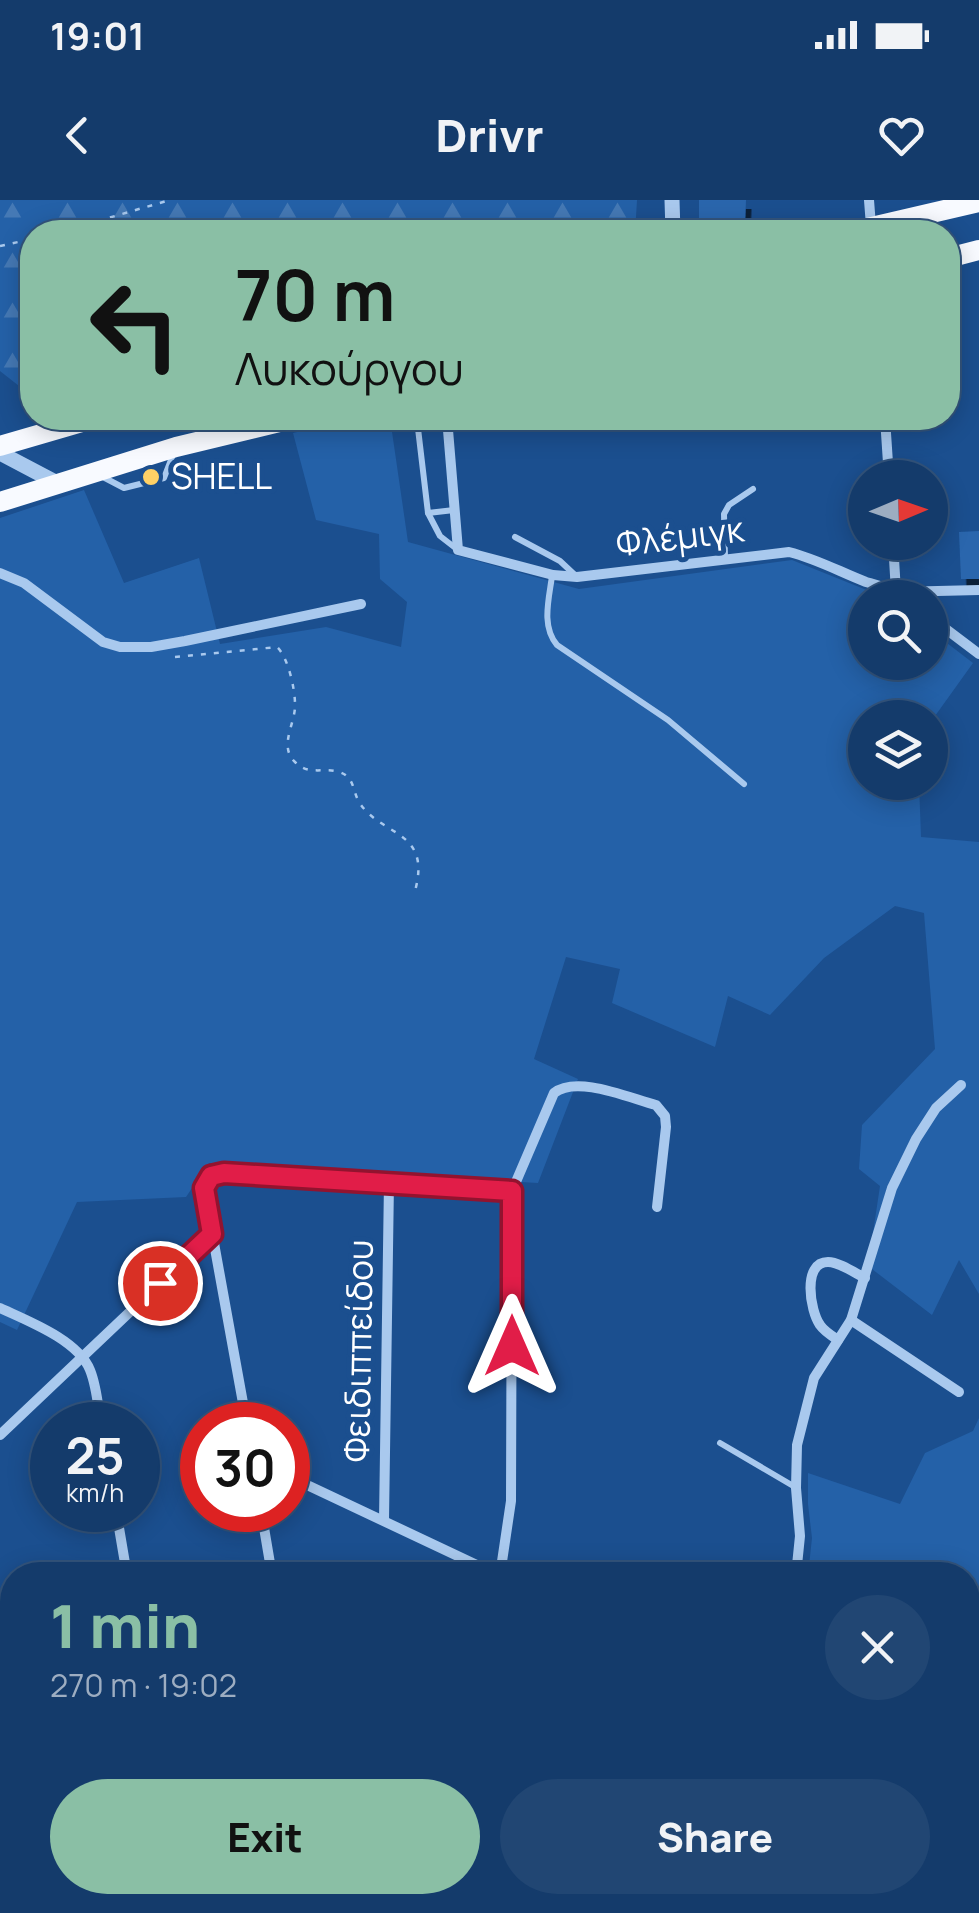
<!DOCTYPE html>
<meta charset="utf-8">
<style>
body{margin:0;font-family:Manrope,sans-serif;background:#214673;color:#f1f3f6;height:100vh;display:flex;flex-direction:column;font-size:38px;white-space:nowrap}
*{box-sizing:border-box;margin:0}
p{font-size:32px;color:#9dadc1}
.icon{flex:none;width:55px;height:55px;fill:none;stroke:currentColor;stroke-width:2;stroke-linecap:round;stroke-linejoin:round}
.map{position:relative;flex:1;overflow:hidden}
.details{position:absolute;left:0px;top:1362px;width:980px;height:352px;display:flex;flex-direction:column;background:#143b6b;border-radius:40px 40px 0 0;box-shadow:0 5px 25px #0003,0 0 0 2px #33557e}
.details>*{flex:none}
.hud{position:absolute;left:20px;top:20px;width:940px;height:210px;border-radius:40px;box-shadow:0 5px 25px #0003,0 0 0 2px #33557e;background:#8abfa5;color:#111;overflow:hidden}
.needle{width:65px;rotate:88deg}
.fabs{position:absolute;left:848px;top:260px;display:grid;gap:20px}
.fabs a{display:grid;place-items:center;width:100px;height:100px;border-radius:50%;background:#143b6b;box-shadow:0 5px 25px #0003,0 0 0 2px #33557e;font-size:50px}
.speed{position:absolute;left:30px;top:1202px;display:flex;gap:20px;font-size:50px;font-weight:700;text-align:center}
.speed>*{display:grid;place-content:center;width:130px;height:130px;border-radius:50%;background:#143b6b;box-shadow:0 5px 25px #0003,0 0 0 2px #33557e;line-height:1}
.speed small{font-size:25px;font-weight:400}
.speed .limit{border:15px solid #d22;background:#fff;color:#111}
.pin{position:absolute;display:grid;place-items:center;width:85px;height:85px;color:#fff;margin:-42px;border:5px solid #fff;border-radius:50%;box-shadow:0 2px 10px #0007}
.me{position:absolute;width:110px;margin:-55px;rotate:0deg;stroke-linejoin:round;filter:drop-shadow(0 0 8px #0008)}
.turn{display:flex;align-items:center;gap:35px;height:210px;padding:0 50px;font-size:45px}
.turn .icon{width:130px;height:130px;stroke-width:2.5}
.turn b{display:block;font-size:70px;line-height:85px}
.round{display:grid;place-items:center;flex:none;width:105px;height:105px;border-radius:52px;background:#214673}
.headline{display:flex;align-items:center;justify-content:space-between;height:170px;padding:0 50px}
h1{font-size:60px;font-weight:800;line-height:75px;color:#8abfa5}
.primary-button{display:flex;gap:20px;margin-top:auto;padding:20px 50px}
.primary-button a{flex:1;height:115px;border-radius:60px;background:#8abfa5;color:#111;font-size:40px;font-weight:800;line-height:115px;text-align:center}
.primary-button a+a{background:#214673;color:#f1f3f6}
.status{display:flex;justify-content:space-between;align-items:center;height:70px;padding:0 50px;background:#143b6b;direction:ltr}
.status svg{height:28px;fill:currentColor}
header{display:flex;justify-content:space-between;align-items:center;height:130px;padding:0 50px;background:#143b6b;font-size:45px;font-weight:800}
.map>svg:first-child{display:block}
.green{fill:#2461a8}
.forest{fill:url(#forest-firs)}
.building{fill:#2a66ad;filter:url(#shadow)}
.lines{fill:none;stroke-linecap:round;stroke-linejoin:round}
.path{stroke:#a9c9ee;stroke-width:2.5;stroke-dasharray:5 8;stroke-linecap:butt}
.service{stroke:#a9c9ee;stroke-width:6}
.minor{stroke:#a9c9ee;stroke-width:10}
.tertiary{stroke:#a9c9ee;stroke-width:15}
.trunk{stroke:#f8faff;stroke-width:20}
.route-casing{stroke:#92132f;stroke-width:25}
.route{stroke:#e11d48;stroke-width:18}
.poi-dot{fill:#ffd166;stroke:#1b4f8f;stroke-width:4}
.labels{text-anchor:middle;stroke-width:10;stroke-linejoin:round;paint-order:stroke}
.poi-label{font-size:35px;fill:#fff;stroke:#1b4f8f;text-anchor:start}
.street-label{font-size:35px;fill:#fff;stroke:#1b4f8f}
</style>
<div class="status"><b>19:01</b><svg viewBox="0 0 49 12"><path d="M0 12V9h3v3zM5 12V6h3v6zM10 12V3h3v9zM15 12V0h3v12zM26 1h20v11H26zM47 4h2v5h-2z"/></svg></div>
<header><svg class="icon" aria-label="back" viewBox="0 0 24 24"><path d="M15 5l-7 7 7 7"/></svg>Drivr<svg class="icon" aria-label="heart" viewBox="0 0 24 24"><path d="M12 20l-8-8c-3-5 5-10 8-4 3-6 11-1 8 4z"/></svg></header>
<div class="map">
<svg width="979" height="1713" viewBox="0 0 979 1713">
<defs>
<pattern id="forest-firs" width="22" height="20" patternUnits="userSpaceOnUse" patternTransform="scale(2.5)"><rect width="22" height="20" fill="#2461a8"/><path d="M5 1l3.5 6h-7zM16 11l3.5 6h-7z" fill="#4579b5"/></pattern>
<filter id="shadow"><feDropShadow dx="5.5" dy="9" stdDeviation="0" flood-color="#0009"/></filter>
</defs>
<rect width="100%" height="100%" fill="#1b4f8f"/>
<g class="green">
<polygon points="357,218 390,218 408,342 579,389 792,360 884,397 865,398 865,462 930,462 930,430 973,463 930,523 930,518 865,518 865,582 919,583 921,637 979,642 979,1094 959,1060 932,1115 868,1066 880,986 859,969 862,925 935,849 924,713 895,706 824,758 770,815 728,796 715,847 612,803 620,769 566,757 534,859 578,879 538,983 209,963 186,997 77,1002 17,1130 0,1122 0,318 84,290 124,383 199,358 220,444 326,427 401,447 407,402 380,379 379,334 316,320 293,233"/>
<polygon points="979,1218 979,1516 968,1532 968,1375 808,1375 812,1338 808,1304 808,1273 900,1304 925,1253 973,1231"/>
</g>
<polygon class="forest" points="0,0 637,0 635,32 32,32 32,192 28,193 0,171"/>
<g class="building">
<polygon points="699,0 746,0 745,23 699,22"/>
<polygon points="979,331 979,379 961,379 959,332"/>
</g>
<g class="lines">
<g class="path">
<polyline points="60,32 170,0"/>
<polyline points="0,46 32,39"/>
<path d="M175 457 277 447C288 457 295 489 295 504 296 523 278 546 295 562 309 576 323 567 339 572 355 577 352 590 359 602 381 637 432 629 415 691"/>
</g>
<g class="service">
<polyline points="417,220 428,313 454,310"/>
<polyline points="103,277 124,288 164,278 174,252"/>
<polyline points="428,313 440,336 458,350"/>
<polyline points="515,337 560,361 576,376"/>
<polyline points="725,358 724,314 729,305 753,289"/>
<path d="M552 376C549 399 541 426 557 445L668 520 744 584"/>
<polyline points="720,1243 795,1287"/>
</g>
<g class="minor">
<polyline points="869,0 871,26"/>
<path d="M447 218 458 350 553 375 577 377 789 352C817 359 840 372 866 382 880 386 893 389 904 398"/>
<polyline points="885,218 889,278"/>
<polyline points="893,342 896,392"/>
<polyline points="0,373 24,383 103,442 120,447 151,447 185,441 361,404"/>
<polyline points="896,392 979,390"/>
<polyline points="930,417 979,454"/>
<path d="M0 1108C28 1121 78 1140 90 1170 97 1187 98 1207 101 1225"/>
<polyline points="851,1120 959,1192"/>
<path d="M838 1140C832 1136 824 1131 820 1125 810 1111 802 1062 828 1062 839 1062 855 1073 865 1078"/>
<polyline points="247,1225 204,988 211,976 224,973 512,991"/>
<polyline points="0,1235 212,1034"/>
<polyline points="288,1276 498,1375"/>
<polyline points="116,1310 127,1375"/>
<polyline points="261,1310 272,1375"/>
<polyline points="384,1320 389,982"/>
<path d="M500 1375 511 1301 512 991 554 893C577 875 629 898 656 905L665 916 666 927 657 1007"/>
<polyline points="796,1375 800,1336 796,1288 797,1245 814,1178 851,1120 892,988 916,939 936,908 961,885"/>
<polyline points="0,1458 12,1490"/>
<polyline points="968,1558 979,1541"/>
<polyline points="94,1702 98,1713"/>
<polyline points="569,1702 592,1713"/>
<polyline points="464,1713 469,1702"/>
<polyline points="640,1713 645,1702"/>
<polyline points="907,1713 912,1702"/>
</g>
<g class="tertiary">
<polyline points="672,0 673,32"/>
<polyline points="0,253 57,283"/>
</g>
<g class="trunk">
<polyline points="850,32 979,2"/>
<polyline points="948,58 979,50"/>
<polyline points="0,246 96,218"/>
<polyline points="0,302 176,247 296,218"/>
</g>
</g>
<g class="lines">
<defs>
<polyline id="route" points="160,1083 212,1034 204,988 211,976 224,973 512,991 512,1146"/>
</defs>
<use href="#route" class="route-casing"/>
<use href="#route" class="route"/>
</g>
<circle class="poi-dot" cx="151" cy="277" r="10"/>
<g class="labels">
<g class="poi-label">
<text x="171" y="289">SHELL</text>
</g>
<g class="street-label">
<text transform="translate(680 337) rotate(-7)" y="12">Φλέμιγκ</text>
<text transform="translate(359 1151) rotate(-89)" y="12">Φειδιππείδου</text>
</g>
</g>
</svg>
<div class="fabs">
<a><svg class="needle" viewBox="-14 -14 28 28"><path d="M0-13l5 13h-10z" fill="#e53935"/><path d="M0 13l5-13h-10z" fill="#9dadc1"/></svg></a>
<a><svg class="icon" aria-label="search" viewBox="0 0 24 24"><circle cx="10" cy="10" r="6"/><path d="M15 15l6 6"/></svg></a>
<a><svg class="icon" aria-label="layers" viewBox="0 0 24 24"><path d="M12 4l9 5-9 5-9-5zM3 14l9 5 9-5"/></svg></a>
</div>
<div class="speed"><div>25<small>km/h</small></div><div class="limit">30</div></div>
<div class="pin" style="left:160px;top:1083px;background:#d93025"><svg class="icon" aria-label="arrive" viewBox="0 0 24 24"><path d="M6 21V4h12l-3 4 3 4H6"/></svg></div>
<svg class="me" style="left:512px;top:1146px" viewBox="-20 -20 40 40"><path d="M0-17L14 15 0 8-14 15z" fill="#e11d48" stroke="#fff" stroke-width="4"/></svg>
<div class="hud">
<div class="turn"><svg class="icon" aria-label="left" viewBox="0 0 24 24"><path d="M17 20v-9H6M10 6l-5 5 5 5"/></svg><div><b>70 m</b>Λυκούργου</div></div>
</div>
<section class="details">
<div class="headline"><div><h1>1 min</h1><p>270 m · 19:02</p></div><a class="round"><svg class="icon" aria-label="close" viewBox="0 0 24 24"><path d="M6 6l12 12M18 6L6 18"/></svg></a></div>
<div class="primary-button"><a>Exit</a><a>Share</a></div>
</section>
</div>
